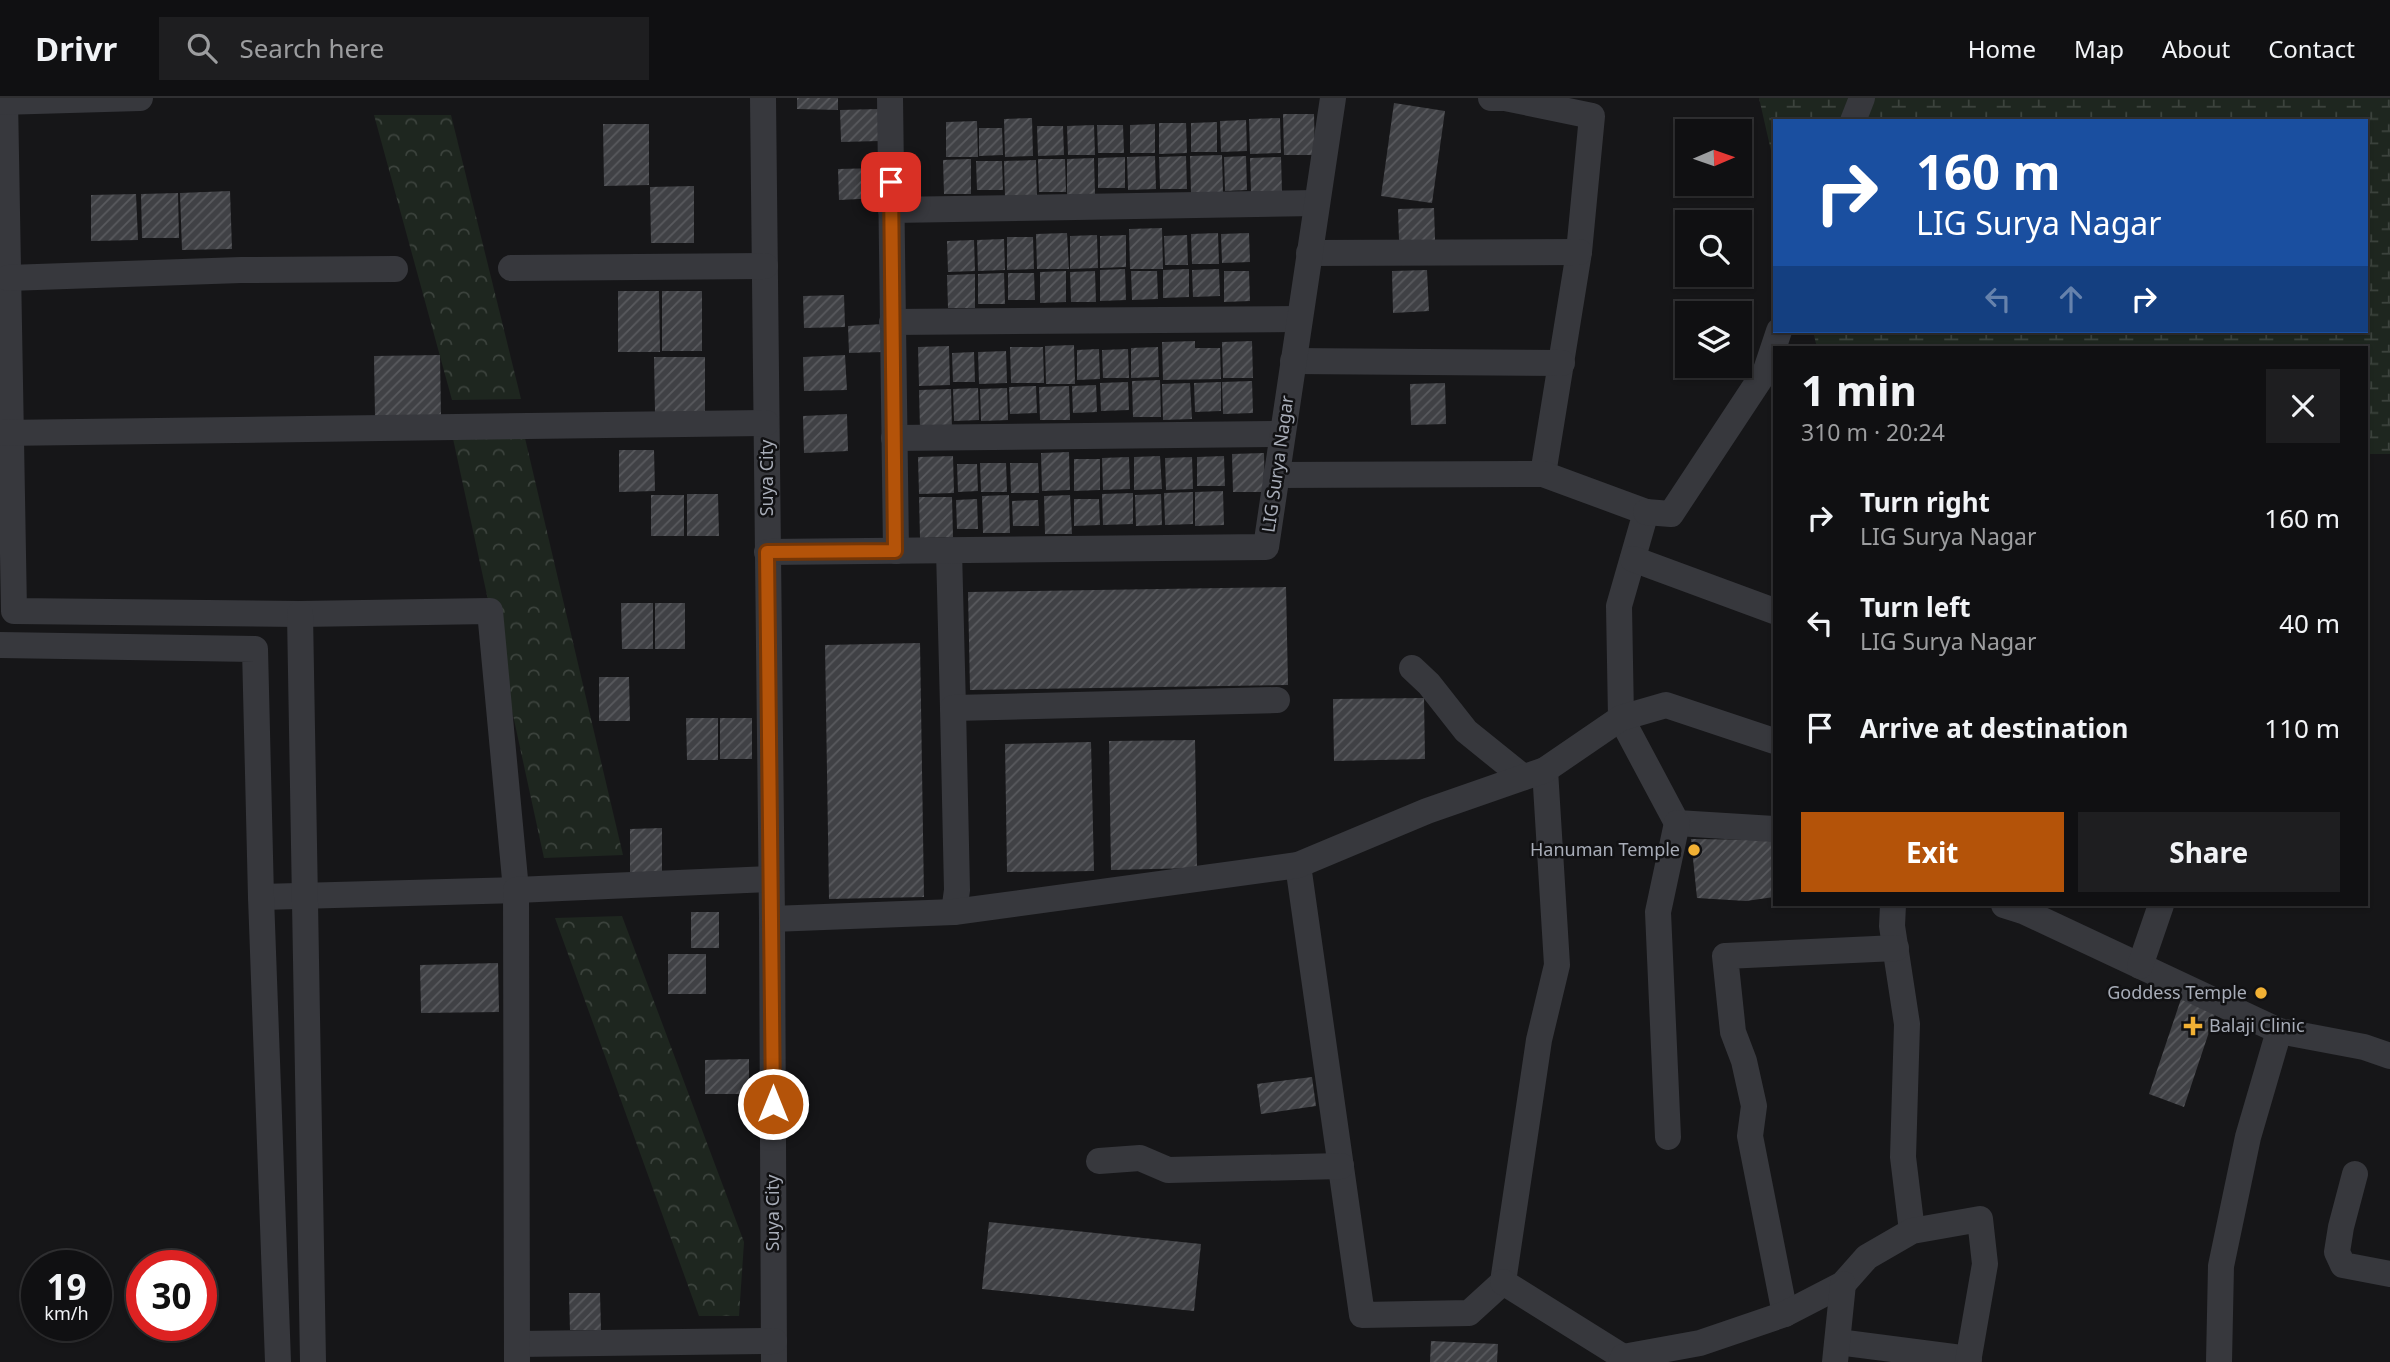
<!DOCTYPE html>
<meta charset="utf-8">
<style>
body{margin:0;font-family:"Noto Sans",sans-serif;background:#1e1e20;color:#f1f3f6;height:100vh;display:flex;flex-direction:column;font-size:26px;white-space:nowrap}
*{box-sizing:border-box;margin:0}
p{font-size:23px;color:#9c9d9f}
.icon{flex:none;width:38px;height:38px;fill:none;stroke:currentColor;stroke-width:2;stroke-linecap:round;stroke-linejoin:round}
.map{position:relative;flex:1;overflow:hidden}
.panel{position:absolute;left:1773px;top:248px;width:595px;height:560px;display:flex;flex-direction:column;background:#101012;border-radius:0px;box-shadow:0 2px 5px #0004,0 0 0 2px #303032}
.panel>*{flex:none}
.guide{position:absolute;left:1773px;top:21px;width:595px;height:214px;border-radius:0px;box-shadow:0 2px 5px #0004,0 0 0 2px #303032;background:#1a4fa0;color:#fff;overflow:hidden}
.needle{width:46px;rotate:88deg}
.controls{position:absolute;left:1675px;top:21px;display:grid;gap:14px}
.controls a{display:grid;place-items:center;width:77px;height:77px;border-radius:0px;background:#101012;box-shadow:0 2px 5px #0004,0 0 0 2px #303032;font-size:35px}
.speed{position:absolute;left:21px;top:1152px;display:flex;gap:14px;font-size:35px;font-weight:700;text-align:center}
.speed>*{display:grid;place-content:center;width:91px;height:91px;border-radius:50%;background:#101012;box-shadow:0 2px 5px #0004,0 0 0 2px #303032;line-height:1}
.speed small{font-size:18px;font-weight:400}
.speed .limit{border:10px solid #d22;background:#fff;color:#111}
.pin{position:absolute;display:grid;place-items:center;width:60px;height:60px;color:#fff;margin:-30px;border-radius:14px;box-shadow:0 4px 10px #0006}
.me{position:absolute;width:77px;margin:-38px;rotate:0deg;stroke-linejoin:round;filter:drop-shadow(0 0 5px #0008)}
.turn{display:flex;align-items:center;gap:24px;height:147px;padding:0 28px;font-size:32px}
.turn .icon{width:91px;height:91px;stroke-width:2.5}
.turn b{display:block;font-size:49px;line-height:60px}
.lanes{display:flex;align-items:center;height:66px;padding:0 28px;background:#0003;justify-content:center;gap:35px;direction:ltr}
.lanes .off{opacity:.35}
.round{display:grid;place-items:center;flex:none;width:74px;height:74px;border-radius:0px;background:#1e1e20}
.summary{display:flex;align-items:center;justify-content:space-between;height:119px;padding:0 28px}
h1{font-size:42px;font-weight:700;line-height:52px}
.action{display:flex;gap:14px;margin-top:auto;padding:14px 28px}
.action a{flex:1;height:80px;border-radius:0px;background:#b45309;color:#fff;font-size:28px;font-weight:700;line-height:80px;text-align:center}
.action a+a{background:#1e1e20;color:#f1f3f6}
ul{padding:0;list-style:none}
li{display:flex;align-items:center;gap:21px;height:105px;padding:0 28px}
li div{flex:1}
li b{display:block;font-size:26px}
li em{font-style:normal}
header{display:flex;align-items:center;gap:42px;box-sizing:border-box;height:98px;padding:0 35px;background:#101012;border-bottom:2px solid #303032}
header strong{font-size:33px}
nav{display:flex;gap:38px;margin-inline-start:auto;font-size:24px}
.search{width:490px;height:63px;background:#1e1e20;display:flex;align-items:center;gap:18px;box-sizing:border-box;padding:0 24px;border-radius:0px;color:#9c9d9f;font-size:26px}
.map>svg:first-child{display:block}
.forest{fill:url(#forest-crowns)}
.wetland{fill:url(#wetland-marsh)}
.building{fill:url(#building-hatch)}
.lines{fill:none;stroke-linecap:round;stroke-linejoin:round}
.minor{stroke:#37383d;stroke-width:26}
.route-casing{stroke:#753606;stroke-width:18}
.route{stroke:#b45309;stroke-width:12}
.poi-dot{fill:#f2b134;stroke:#111113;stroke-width:2.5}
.labels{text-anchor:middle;stroke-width:5;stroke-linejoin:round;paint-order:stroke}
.street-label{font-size:18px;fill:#a8adb8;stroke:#111113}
.poi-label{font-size:18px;fill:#a8adb8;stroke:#111113;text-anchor:end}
</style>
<header>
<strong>Drivr</strong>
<div class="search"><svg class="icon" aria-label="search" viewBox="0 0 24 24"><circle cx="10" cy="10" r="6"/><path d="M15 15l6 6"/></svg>Search here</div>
<nav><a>Home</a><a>Map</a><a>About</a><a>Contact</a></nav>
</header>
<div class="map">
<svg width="2390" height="1264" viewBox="0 0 2390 1264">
<defs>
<pattern id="forest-crowns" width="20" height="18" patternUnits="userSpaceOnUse" patternTransform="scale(1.75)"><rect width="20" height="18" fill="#1e261f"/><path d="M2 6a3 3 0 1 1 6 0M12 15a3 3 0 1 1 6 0" fill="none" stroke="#3c433d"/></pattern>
<pattern id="wetland-marsh" width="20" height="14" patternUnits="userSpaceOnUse" patternTransform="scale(1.75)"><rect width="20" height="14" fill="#1e261f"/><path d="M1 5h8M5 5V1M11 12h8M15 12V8" fill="none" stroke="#3c433d"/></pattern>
<pattern id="building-hatch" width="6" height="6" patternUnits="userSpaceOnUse" patternTransform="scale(1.75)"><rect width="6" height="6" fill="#404145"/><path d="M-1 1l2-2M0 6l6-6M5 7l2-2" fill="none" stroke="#595a5e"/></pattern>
</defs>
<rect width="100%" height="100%" fill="#161618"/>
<g class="forest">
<polygon points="374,17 451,17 521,301 452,302"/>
<polygon points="452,336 524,336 623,757 544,760"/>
<polygon points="622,818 744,1144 739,1218 699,1218 555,820"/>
</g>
<polygon class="wetland" points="1759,0 2390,0 2390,356 2366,356 2366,250 1817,250 1813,233 2366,233 2366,23 1774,23 1774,66"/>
<g class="building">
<polygon points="797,0 838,0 838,12 797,11"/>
<polygon points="1394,5 1445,13 1432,105 1381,98"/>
<polygon points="879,11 880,43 841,44 840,12"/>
<polygon points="1283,16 1314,16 1315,57 1284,57"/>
<polygon points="1032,20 1033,58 1005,59 1004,21"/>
<polygon points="1280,20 1281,55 1250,56 1249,21"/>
<polygon points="1246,22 1247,53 1221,54 1220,23"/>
<polygon points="977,23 978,59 946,59 946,24"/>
<polygon points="1217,24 1217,54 1191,54 1191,25"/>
<polygon points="1159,25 1186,25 1187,55 1159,56"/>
<polygon points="603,26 649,26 649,87 604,88"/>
<polygon points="1155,26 1155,55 1130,55 1130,27"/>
<polygon points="1094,27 1095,57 1068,57 1067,28"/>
<polygon points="1097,27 1123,27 1124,55 1098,55"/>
<polygon points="1037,28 1063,28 1064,57 1038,58"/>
<polygon points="979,30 1002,30 1003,57 979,58"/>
<polygon points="1222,57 1223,94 1191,95 1190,58"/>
<polygon points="1155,58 1156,91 1128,92 1127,59"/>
<polygon points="1186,58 1187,91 1160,91 1159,59"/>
<polygon points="1246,58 1247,92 1225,93 1224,59"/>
<polygon points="1125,59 1125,90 1098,90 1098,60"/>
<polygon points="1281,59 1282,94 1251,95 1250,60"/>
<polygon points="1094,60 1095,96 1067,97 1067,61"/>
<polygon points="971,61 971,96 944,96 943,62"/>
<polygon points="1038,61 1065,61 1066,94 1039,94"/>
<polygon points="1036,62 1037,99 1005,100 1004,63"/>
<polygon points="976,63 1002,63 1003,92 977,92"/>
<polygon points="880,70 881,100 839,102 838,71"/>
<polygon points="694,88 694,145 651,145 650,89"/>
<polygon points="230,93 232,151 182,152 180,95"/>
<polygon points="178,95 179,140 142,140 141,96"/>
<polygon points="136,96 138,142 91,143 91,97"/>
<polygon points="1434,110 1435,142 1399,143 1398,111"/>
<polygon points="1162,130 1163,171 1130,171 1129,131"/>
<polygon points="1067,135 1069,171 1037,171 1036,136"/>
<polygon points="1218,135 1219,166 1192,166 1191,136"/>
<polygon points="1249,135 1250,164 1222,165 1221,136"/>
<polygon points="1097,137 1098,170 1070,171 1070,138"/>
<polygon points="1126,137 1126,169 1100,170 1100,138"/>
<polygon points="1187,137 1188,167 1165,167 1164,138"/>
<polygon points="1007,139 1033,139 1034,171 1007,172"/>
<polygon points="1004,141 1005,172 978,173 977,142"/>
<polygon points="974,142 975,173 948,174 947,143"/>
<polygon points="1125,171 1126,202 1100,203 1100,172"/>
<polygon points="1189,171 1189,199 1163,200 1163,172"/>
<polygon points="1219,171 1220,198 1193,199 1192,172"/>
<polygon points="1427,172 1429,213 1393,215 1392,173"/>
<polygon points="1066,173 1066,204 1040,205 1040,174"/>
<polygon points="1095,173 1096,204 1071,204 1070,174"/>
<polygon points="1131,173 1157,173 1158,201 1132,202"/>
<polygon points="1224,173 1249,173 1250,203 1224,204"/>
<polygon points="1004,175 1005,206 978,206 978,176"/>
<polygon points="1008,175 1034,175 1035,202 1008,202"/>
<polygon points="975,176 975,210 948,210 947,177"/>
<polygon points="618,193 659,193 660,254 618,254"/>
<rect x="662" y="193" width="40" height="60"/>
<polygon points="844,197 845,229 804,230 803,198"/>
<polygon points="884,226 884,254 849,255 848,228"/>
<polygon points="1195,243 1195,250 1220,250 1221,281 1163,282 1162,244"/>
<polygon points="1252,243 1253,280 1223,280 1222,244"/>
<polygon points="1074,247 1075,286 1046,286 1045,248"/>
<polygon points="949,248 950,287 919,288 918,249"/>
<polygon points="1010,249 1043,249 1044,285 1011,285"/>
<polygon points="1158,249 1159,279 1131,280 1131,250"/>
<polygon points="1099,251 1100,281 1077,282 1077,252"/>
<polygon points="1128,251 1129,280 1103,280 1102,252"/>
<polygon points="1006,253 1007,285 979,286 978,254"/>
<polygon points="974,254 975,284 953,284 952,255"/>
<polygon points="440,257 441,319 375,319 374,258"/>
<polygon points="845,257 847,292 804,293 803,259"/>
<polygon points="654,259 705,259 705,315 655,315"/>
<polygon points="1160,282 1161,319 1133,319 1132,283"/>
<polygon points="1252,283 1253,315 1223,316 1222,284"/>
<polygon points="1128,284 1129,312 1101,313 1100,285"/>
<polygon points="1221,284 1221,313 1195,314 1194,285"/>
<polygon points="1190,285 1192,321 1163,322 1162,286"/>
<polygon points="1445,285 1446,326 1411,327 1410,286"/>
<polygon points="1096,287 1097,314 1073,315 1072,288"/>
<polygon points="1036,288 1037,315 1010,316 1009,289"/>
<polygon points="1069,288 1070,322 1040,322 1039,289"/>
<polygon points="978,290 979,322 954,323 953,291"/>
<polygon points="1007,290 1008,322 981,323 980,291"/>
<polygon points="951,291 952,332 920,332 919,292"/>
<polygon points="847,316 848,353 804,355 803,318"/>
<polygon points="619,352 654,352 655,393 619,394"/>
<polygon points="1069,354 1070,392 1042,393 1041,355"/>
<polygon points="1264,355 1265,394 1233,394 1232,356"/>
<polygon points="953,358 954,395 919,396 918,359"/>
<polygon points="1160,358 1162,391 1134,392 1134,359"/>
<polygon points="1224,358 1225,388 1197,388 1197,359"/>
<polygon points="1129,359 1130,391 1103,392 1102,360"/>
<polygon points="1192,359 1193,391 1166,392 1165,360"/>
<polygon points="1074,361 1100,361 1100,392 1074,393"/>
<polygon points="980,365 1006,365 1007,394 981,394"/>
<polygon points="1010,365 1038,365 1039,395 1011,395"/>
<polygon points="957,366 977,366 978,393 958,394"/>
<polygon points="1223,393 1224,427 1195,428 1195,394"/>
<polygon points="1193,394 1193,426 1165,427 1164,395"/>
<polygon points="1133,395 1133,426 1103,427 1102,396"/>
<polygon points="687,396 718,396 719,438 687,438"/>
<polygon points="1161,396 1162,427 1136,428 1135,397"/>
<rect x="651" y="397" width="33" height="41"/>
<polygon points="1009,397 1010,435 983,435 982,398"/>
<polygon points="1070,397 1072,436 1045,436 1044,398"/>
<polygon points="919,399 952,399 953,439 920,440"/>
<polygon points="977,401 978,431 957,431 956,402"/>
<polygon points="1074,401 1099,401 1100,427 1074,428"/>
<polygon points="1038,402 1039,428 1013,428 1012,403"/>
<polygon points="1286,489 1288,587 970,592 968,494"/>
<polygon points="621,505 653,505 653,551 622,551"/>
<rect x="655" y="505" width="30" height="46"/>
<polygon points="920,545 924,799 829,801 825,547"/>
<polygon points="599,579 629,579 630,623 599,623"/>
<polygon points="1424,600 1425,661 1334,663 1333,601"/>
<polygon points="686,620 718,620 718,662 687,662"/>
<rect x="720" y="620" width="32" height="41"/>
<polygon points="1195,642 1197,770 1111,772 1109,643"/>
<polygon points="1091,644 1094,773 1007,774 1005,646"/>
<polygon points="662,730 662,776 630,776 630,731"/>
<polygon points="1691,741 1771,742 1774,799 1746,803 1697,800"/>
<rect x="691" y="814" width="28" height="36"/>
<rect x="668" y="856" width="38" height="40"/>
<polygon points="498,865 499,914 421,915 420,867"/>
<polygon points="2181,901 2216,913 2184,1009 2149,996"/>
<polygon points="749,961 749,996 705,996 705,962"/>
<polygon points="1312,979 1316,1008 1261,1016 1257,986"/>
<polygon points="989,1124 1201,1146 1194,1213 982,1191"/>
<polygon points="569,1195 600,1195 601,1232 570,1232"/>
<polygon points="1431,1243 1498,1246 1497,1264 1430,1264"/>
</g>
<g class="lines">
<g class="minor">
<polyline points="5,0 14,513 300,516 490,513 516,792 261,799"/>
<polyline points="763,0 772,821 774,1264"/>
<polyline points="890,0 896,453"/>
<polyline points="1491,0 1505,0 1592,18 1579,154 1543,376"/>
<polyline points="0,4 140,0"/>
<polyline points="1853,23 1862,0"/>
<polyline points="891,112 1316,105"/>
<polyline points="1309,155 1579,154"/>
<polyline points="511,170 765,168"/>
<polyline points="8,180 241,172 395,171"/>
<polyline points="892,224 1299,221"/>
<polyline points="1293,263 1562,265"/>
<polyline points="0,335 766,325"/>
<polyline points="894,340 1282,336"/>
<polyline points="1276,377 1543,376 1646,414 1619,508 1621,620 1677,725 1774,731"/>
<polyline points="1646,414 1671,416 1766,272 1779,233"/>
<polyline points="949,452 953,610"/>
<polyline points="767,454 1266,449 1333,0"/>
<polyline points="1633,461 1774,513"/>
<polyline points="300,516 313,1264"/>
<polyline points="0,547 255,551 261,799 278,1264"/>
<polyline points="1412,570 1429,586 1466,633 1523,679"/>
<polyline points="1298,767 1362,1217 1469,1215 1503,1184 1539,942 1557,867 1545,672"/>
<polyline points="1893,807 1892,828 1907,926 1903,1059 1912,1133"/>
<polyline points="2004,807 2023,813 2279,933 2364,949 2390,958"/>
<polyline points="954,814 957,792 953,610 1277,602"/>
<polyline points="772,821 954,814 1298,767 1427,713 1545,672 1621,620 1666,607 1774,643"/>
<polyline points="2140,868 2161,807"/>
<polyline points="1668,1039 1658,814 1677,725"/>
<polyline points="1099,1063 1140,1060 1168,1072 1341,1068"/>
<polyline points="2355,1076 2341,1129 2337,1154 2343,1167 2390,1176"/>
<polyline points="1503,1184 1623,1259"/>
<polyline points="1785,1216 1750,1038 1754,1008 1744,963 1733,934 1725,858 1896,850"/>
<polyline points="1838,1244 1969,1261"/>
<polyline points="517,1246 774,1243"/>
<polyline points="517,1264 516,792 770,781"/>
<polyline points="1621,1264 1623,1259 1700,1245 1785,1216 1843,1186 1867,1159 1912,1133 1980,1121 1985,1166 1968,1264"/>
<polyline points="1835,1264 1843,1186"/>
<polyline points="2219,1264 2221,1168 2248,1039 2279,933"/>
</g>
</g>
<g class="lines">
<defs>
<polyline id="route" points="773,1006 767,454 895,453 891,84"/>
</defs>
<use href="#route" class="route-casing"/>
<use href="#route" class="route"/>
</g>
<g class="poi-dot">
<circle cx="1694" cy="752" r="7"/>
<circle cx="2261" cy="895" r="7"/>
<path d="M2189.5 917.5h7v7h7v7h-7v7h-7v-7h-7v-7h7z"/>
</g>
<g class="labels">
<g class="street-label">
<text transform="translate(1278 366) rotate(-82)" y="6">LIG Surya Nagar</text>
<text transform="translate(767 380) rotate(-90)" y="6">Suya City</text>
<text transform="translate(773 1115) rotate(-90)" y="6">Suya City</text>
</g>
<g class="poi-label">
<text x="1680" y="758">Hanuman Temple</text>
<text x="2247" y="901">Goddess Temple</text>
<text x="2209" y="934" text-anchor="start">Balaji Clinic</text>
</g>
</g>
</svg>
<div class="controls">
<a><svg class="needle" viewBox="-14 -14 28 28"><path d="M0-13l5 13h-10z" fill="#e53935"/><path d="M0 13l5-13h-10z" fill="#9c9d9f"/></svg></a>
<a><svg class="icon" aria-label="search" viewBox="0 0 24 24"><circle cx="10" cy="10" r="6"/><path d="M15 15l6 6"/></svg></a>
<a><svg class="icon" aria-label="layers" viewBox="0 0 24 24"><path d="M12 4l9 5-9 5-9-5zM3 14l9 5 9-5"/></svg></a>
</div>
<div class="speed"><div>19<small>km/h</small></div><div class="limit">30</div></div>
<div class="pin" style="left:891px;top:84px;background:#d93025"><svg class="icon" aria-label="arrive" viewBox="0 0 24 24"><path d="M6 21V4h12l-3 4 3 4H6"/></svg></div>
<svg class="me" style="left:773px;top:1006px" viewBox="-20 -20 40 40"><circle r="17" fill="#b45309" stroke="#fff" stroke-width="3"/><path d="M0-11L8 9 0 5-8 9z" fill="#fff"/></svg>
<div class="guide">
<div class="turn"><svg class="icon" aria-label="right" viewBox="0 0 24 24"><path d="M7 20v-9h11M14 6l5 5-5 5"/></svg><div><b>160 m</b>LIG Surya Nagar</div></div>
<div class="lanes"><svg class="icon off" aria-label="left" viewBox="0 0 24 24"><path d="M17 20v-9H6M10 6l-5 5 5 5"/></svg><svg class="icon off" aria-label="ahead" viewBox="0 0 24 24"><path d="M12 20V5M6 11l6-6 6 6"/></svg><svg class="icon" aria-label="right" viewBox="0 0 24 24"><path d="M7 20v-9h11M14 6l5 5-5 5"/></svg></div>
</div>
<section class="panel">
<div class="summary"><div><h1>1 min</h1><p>310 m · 20:24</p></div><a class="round"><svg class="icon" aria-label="close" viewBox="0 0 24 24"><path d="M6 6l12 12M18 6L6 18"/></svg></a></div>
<ul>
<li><svg class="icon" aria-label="right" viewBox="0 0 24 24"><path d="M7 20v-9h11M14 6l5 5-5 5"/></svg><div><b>Turn right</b><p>LIG Surya Nagar</p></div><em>160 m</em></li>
<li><svg class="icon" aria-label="left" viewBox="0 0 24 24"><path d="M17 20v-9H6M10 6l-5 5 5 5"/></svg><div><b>Turn left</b><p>LIG Surya Nagar</p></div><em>40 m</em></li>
<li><svg class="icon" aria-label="arrive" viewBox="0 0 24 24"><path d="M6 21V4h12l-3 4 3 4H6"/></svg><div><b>Arrive at destination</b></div><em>110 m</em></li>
</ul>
<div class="action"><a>Exit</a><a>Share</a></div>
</section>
</div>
